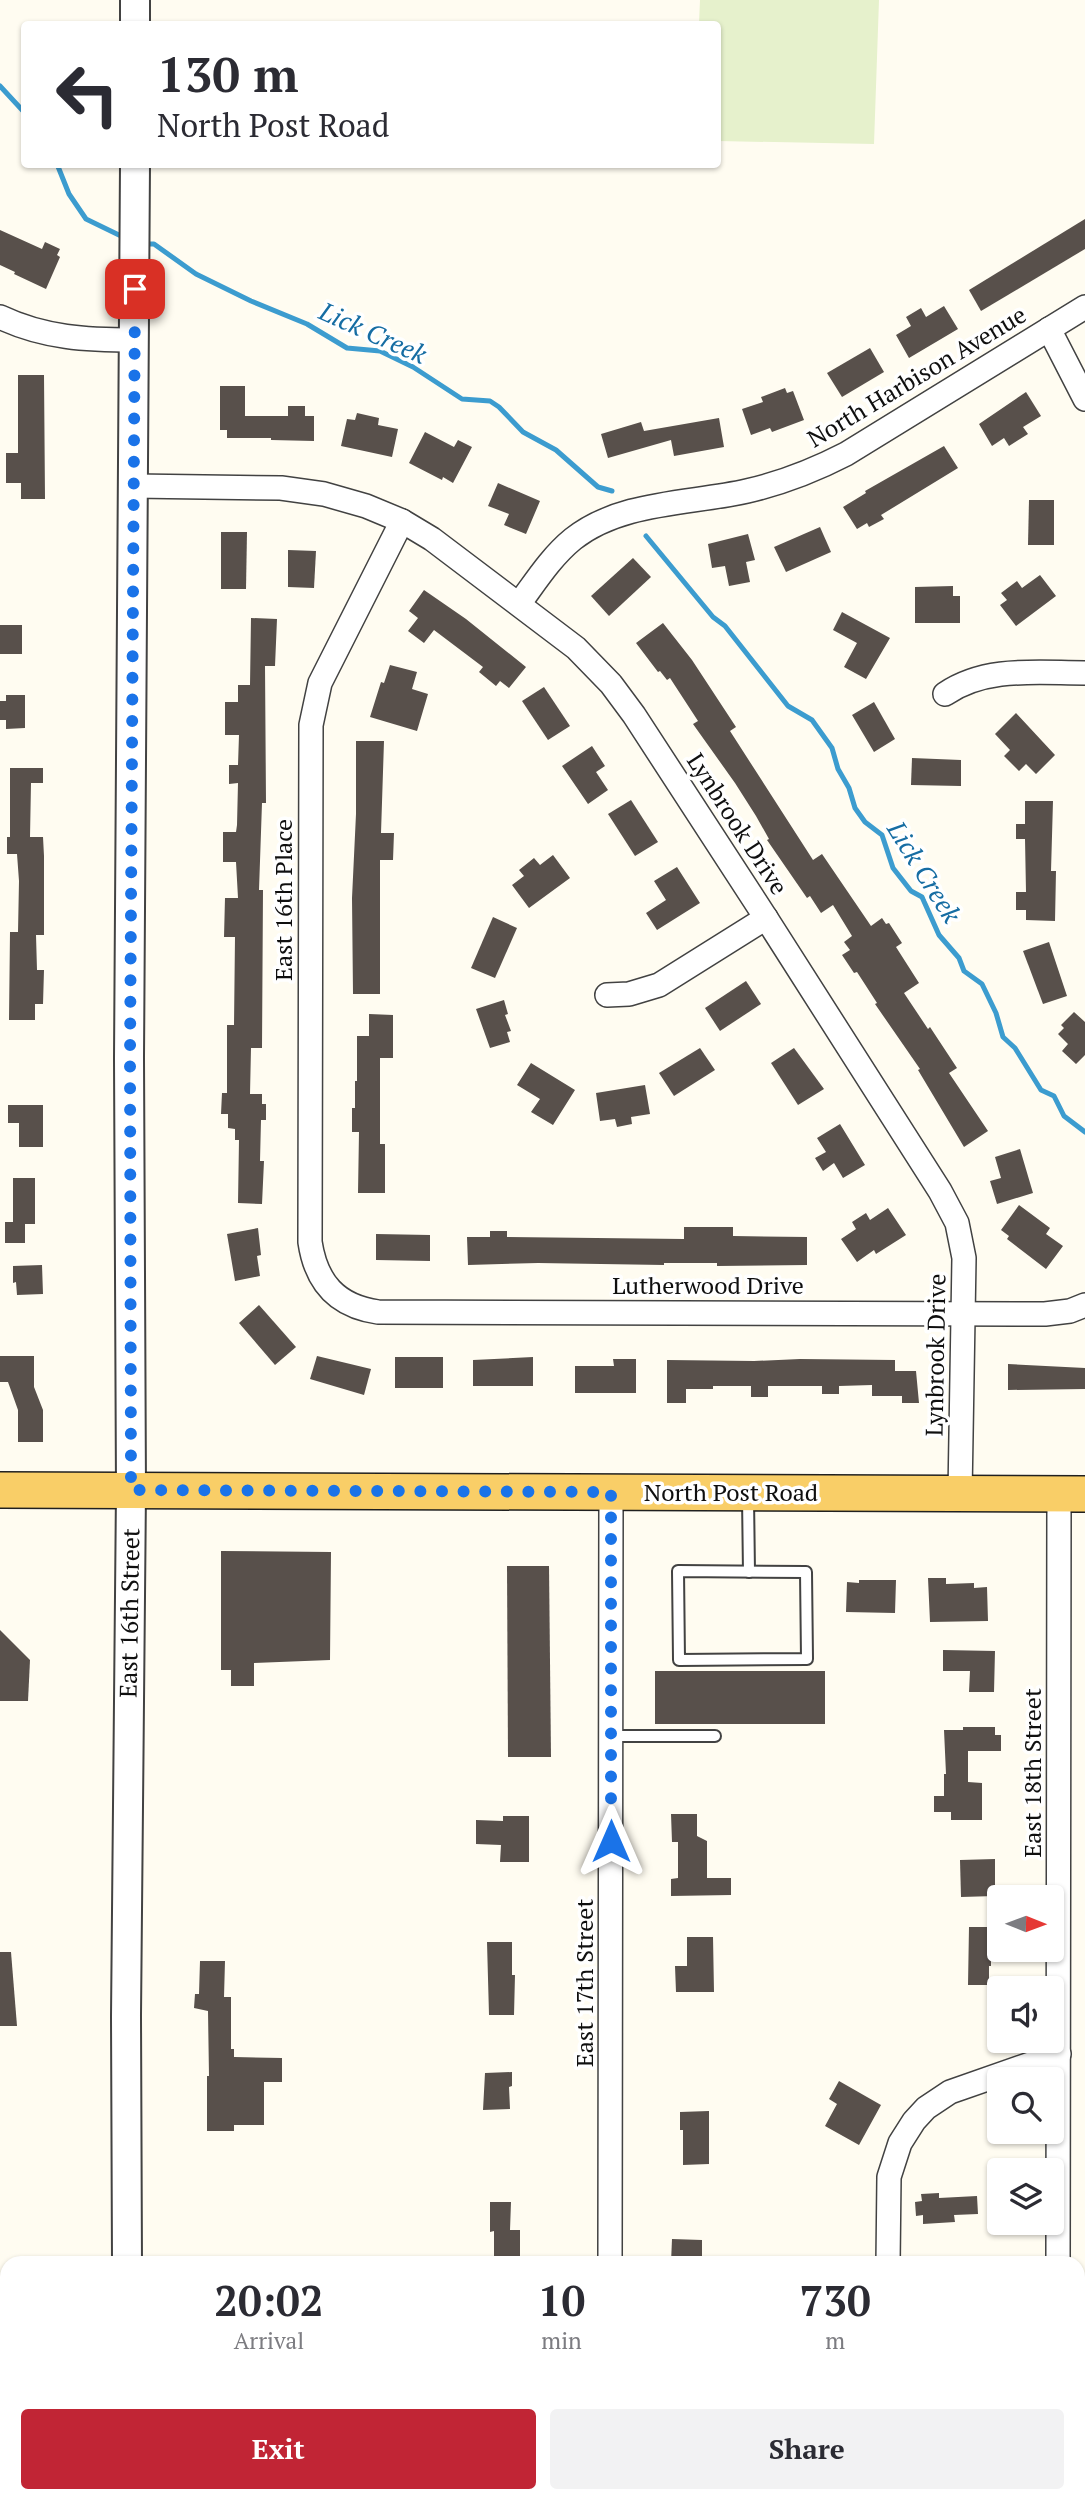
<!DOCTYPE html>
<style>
body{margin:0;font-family:"PT Serif",serif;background:#f2f2f3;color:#2b2b33;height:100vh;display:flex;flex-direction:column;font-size:26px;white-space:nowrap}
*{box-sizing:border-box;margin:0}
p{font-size:23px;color:#7c7c81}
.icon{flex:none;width:38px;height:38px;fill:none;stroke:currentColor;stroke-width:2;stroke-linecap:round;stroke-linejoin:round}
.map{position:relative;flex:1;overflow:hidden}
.drawer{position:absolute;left:0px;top:2256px;width:1085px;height:247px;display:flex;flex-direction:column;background:#fff;border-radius:21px 21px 0 0;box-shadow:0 2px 5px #0004}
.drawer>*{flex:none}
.top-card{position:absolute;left:21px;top:21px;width:700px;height:147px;border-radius:7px;box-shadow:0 2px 5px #0004;background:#fff;color:#2b2b33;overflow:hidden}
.needle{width:46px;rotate:91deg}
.tools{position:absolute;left:987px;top:1885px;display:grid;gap:14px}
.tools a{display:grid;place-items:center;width:77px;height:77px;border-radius:7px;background:#fff;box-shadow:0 2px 5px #0004;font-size:35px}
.pin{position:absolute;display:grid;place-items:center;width:60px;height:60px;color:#fff;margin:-30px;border-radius:14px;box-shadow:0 4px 10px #0006}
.me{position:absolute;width:77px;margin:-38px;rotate:0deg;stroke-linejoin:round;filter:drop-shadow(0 0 5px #0008)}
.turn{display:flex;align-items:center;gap:24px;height:147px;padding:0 21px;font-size:32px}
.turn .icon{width:91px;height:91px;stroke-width:2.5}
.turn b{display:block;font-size:49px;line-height:60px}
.eta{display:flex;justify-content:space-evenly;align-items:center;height:119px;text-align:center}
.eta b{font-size:42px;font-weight:700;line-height:49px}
.button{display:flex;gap:14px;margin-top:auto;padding:14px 21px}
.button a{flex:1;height:80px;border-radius:7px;background:#c12535;color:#fff;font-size:28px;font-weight:700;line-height:80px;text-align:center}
.button a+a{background:#f2f2f3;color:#2b2b33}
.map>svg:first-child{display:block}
.pitch{fill:#e6f1cc}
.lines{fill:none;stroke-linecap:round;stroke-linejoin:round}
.stream{stroke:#3c9ccf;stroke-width:5}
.building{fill:#58504b}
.service-casing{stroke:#424242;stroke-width:14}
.minor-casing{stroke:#424242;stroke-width:26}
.tertiary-casing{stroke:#424242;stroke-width:32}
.primary-casing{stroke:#202020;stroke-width:38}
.service{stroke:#fff;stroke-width:10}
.minor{stroke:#fff;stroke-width:23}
.tertiary{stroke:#fff;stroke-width:28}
.primary{stroke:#f9ce67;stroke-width:35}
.route{stroke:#1a73e8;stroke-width:12;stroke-dasharray:0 21.6}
.labels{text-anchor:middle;stroke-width:7;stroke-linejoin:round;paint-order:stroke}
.street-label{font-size:24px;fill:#0f0f0f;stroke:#fff}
.water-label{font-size:26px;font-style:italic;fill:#166da3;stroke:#fff}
</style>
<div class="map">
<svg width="1085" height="2502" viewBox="0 0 1085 2502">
<rect width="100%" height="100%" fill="#fffcf1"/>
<polygon class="pitch" points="700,0 879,0 874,144 718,141 718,24 699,24"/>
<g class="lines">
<g class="stream">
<polyline points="0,86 24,112"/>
<polyline points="57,164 69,194 86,219 121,236"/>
<polyline points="143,244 154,244 196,274 251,301 307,324 347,348 380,351 413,367 462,399 490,401 499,407 523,432 556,450 598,487 612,491"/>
<polyline points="646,536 713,617 725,626 788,706 812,720 832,748 838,769 849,788 855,808 865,822 882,835 893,868 911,891 922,897 939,935 959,958 964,971 982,984 996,1013 1003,1037 1015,1048 1041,1090 1054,1096 1064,1116 1085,1132"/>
</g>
</g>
<g class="building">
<polygon points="1085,219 1085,249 981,311 969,290"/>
<polygon points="0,230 42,249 45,242 60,249 57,255 60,257 46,289 14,274 15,272 0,265"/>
<polygon points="944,306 958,329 909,358 896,335 911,326 906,317 921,308 926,317"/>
<polygon points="870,348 884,372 842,397 827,373"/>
<polygon points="18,375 44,375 45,499 21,499 21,483 6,483 6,453 18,453"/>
<polygon points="220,386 245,386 245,416 288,416 288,406 305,406 305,416 314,416 314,441 271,440 271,438 227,438 227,430 220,430"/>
<polygon points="785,388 787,393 793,391 804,420 772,432 770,428 751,435 742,409 763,402 761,397"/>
<polygon points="1026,392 1041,416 1023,427 1028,434 1009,446 1004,438 992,446 979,424"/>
<polygon points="357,413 379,418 378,425 398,429 392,457 341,446 347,419 355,420"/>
<polygon points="719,418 724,447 674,456 671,440 608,458 601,434 641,422 644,431"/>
<polygon points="425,432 454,447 458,440 472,447 453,483 443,477 442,480 409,463"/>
<polygon points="944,446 958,468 881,515 884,519 869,527 867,523 857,529 843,507 866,493 865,491"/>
<polygon points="498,483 540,501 526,534 504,525 509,514 488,506"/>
<polygon points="1029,500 1054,500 1054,545 1028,545"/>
<polygon points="820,527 831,552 786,572 774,547"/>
<polygon points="221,532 247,532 246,589 221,589"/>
<polygon points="748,534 755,560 746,562 750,582 729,586 725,566 712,568 708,544"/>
<polygon points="288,550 316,551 314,588 288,587"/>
<polygon points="633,558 651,577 609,616 591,596"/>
<polygon points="1040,575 1056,596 1016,626 1000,605 1007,600 1001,593 1017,581 1022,588"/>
<polygon points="953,586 953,596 960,596 960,623 915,623 915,587"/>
<polygon points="424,590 466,619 526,667 509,688 500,681 496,686 479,672 483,667 434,630 424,643 408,631 418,618 409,611"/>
<polygon points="842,612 890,638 866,679 844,667 857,643 833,630"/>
<polygon points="251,618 277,619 275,666 265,666 266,803 262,803 259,890 263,890 262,1048 251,1048 250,1094 262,1094 262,1104 266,1104 266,1120 261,1120 260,1161 264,1161 262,1204 238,1203 239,1140 235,1140 235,1129 228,1128 228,1114 221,1114 222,1093 227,1093 227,1025 234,1025 235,937 224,937 225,898 238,898 236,862 223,862 223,832 236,832 237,825 238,783 229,784 229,765 238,765 239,735 225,735 225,702 238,702 238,685 250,685"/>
<polygon points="663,623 692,660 736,727 730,731 813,860 822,854 871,926 882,918 886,924 889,923 902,943 896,947 919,983 904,993 928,1029 930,1027 957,1068 949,1073 988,1131 964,1147 918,1070 920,1069 875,1004 877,1003 857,972 854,973 842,955 850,950 844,942 852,936 833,905 821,913 810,896 807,898 767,840 769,839 756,816 735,783 693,724 698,721 670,678 667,680 660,671 658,672 636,643"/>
<rect x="0" y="625" width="22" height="29"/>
<polygon points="390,665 417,672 412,689 428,694 417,731 370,717 381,682 384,683"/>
<polygon points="544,687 570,726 548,740 522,701"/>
<polygon points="6,695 25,695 25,728 6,729 6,720 0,720 0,701 6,701"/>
<polygon points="874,702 895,739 874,752 852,715"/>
<polygon points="1016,713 1055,755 1036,774 1026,764 1019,771 1004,756 1010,750 995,734"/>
<polygon points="356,741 384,741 381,833 394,833 393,860 380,860 380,994 353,994 352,898 356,814"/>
<polygon points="592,746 605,766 596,772 608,790 588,804 562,766"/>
<polygon points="912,758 961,760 961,786 911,785"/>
<polygon points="10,768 43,768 43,783 31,783 30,837 43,837 44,856 44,935 36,935 37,970 44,970 43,1004 35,1004 35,1020 9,1020 10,932 18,932 19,881 17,854 7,854 7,837 10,837"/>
<polygon points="631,800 658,842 635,856 608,814"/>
<polygon points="1025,801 1053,801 1051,871 1056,871 1055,921 1026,920 1026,910 1016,910 1016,892 1026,892 1025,839 1016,839 1016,824 1025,824"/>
<polygon points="553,855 570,878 529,908 512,885 524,876 519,870 534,858 540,865"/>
<polygon points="677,867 700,903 657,930 646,913 666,900 654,881"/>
<polygon points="493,917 517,928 495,978 471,968"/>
<polygon points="1049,942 1067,996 1043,1004 1023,951"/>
<polygon points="746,981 761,1004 720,1031 705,1008"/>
<polygon points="504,1000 508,1014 505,1015 511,1031 507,1032 510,1042 490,1048 476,1009"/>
<polygon points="1074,1012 1085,1022 1085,1055 1076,1064 1062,1051 1068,1044 1058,1034 1064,1028 1061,1025"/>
<polygon points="369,1014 393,1015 393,1058 380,1058 380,1144 385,1144 385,1193 358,1193 359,1132 352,1132 352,1108 355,1108 355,1081 357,1081 357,1036 369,1036"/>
<polygon points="700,1048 715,1070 674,1096 659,1073"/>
<polygon points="794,1048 824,1089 798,1105 771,1063"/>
<polygon points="531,1063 575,1090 553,1125 531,1112 540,1099 517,1085"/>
<polygon points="645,1085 650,1114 631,1117 632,1124 617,1127 615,1119 600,1121 596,1093"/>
<polygon points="8,1105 43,1105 43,1147 19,1147 19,1123 8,1123"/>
<polygon points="840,1124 865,1165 843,1178 834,1163 823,1171 815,1158 826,1152 817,1138"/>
<polygon points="1020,1149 1033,1193 997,1204 990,1181 1001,1178 995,1157"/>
<polygon points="13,1178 35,1178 35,1224 25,1224 25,1243 5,1243 5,1222 13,1222"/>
<polygon points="1019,1205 1050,1228 1046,1234 1063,1246 1046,1269 1007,1239 1009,1236 1001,1230"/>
<polygon points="888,1208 906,1235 876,1254 874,1250 857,1262 841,1239 856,1229 852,1222 866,1213 870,1220"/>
<polygon points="684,1227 733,1227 733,1236 807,1237 807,1265 717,1266 717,1263 664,1263 664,1265 538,1263 468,1265 467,1237 490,1237 490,1231 507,1231 507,1237 684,1239"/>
<polygon points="258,1228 261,1255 257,1256 260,1276 235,1281 227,1234"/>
<polygon points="376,1234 430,1235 430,1261 376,1260"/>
<polygon points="42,1265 43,1294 17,1295 16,1282 13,1283 13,1266"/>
<polygon points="259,1305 296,1347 275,1365 239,1323"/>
<polygon points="0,1356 34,1356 34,1387 43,1410 43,1442 18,1442 18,1410 8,1382 0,1382"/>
<polygon points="317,1356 371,1369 364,1395 310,1379"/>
<rect x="395" y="1357" width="48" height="31"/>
<polygon points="533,1357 533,1386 473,1386 473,1360"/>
<polygon points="613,1359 636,1359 636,1393 575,1393 575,1366 614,1366"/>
<polygon points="800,1359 895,1360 895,1371 916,1371 919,1403 902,1403 902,1396 872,1396 872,1385 839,1386 839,1394 822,1394 822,1386 768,1386 768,1397 751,1397 751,1386 713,1386 713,1389 686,1389 686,1403 667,1403 667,1360 754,1361"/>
<polygon points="1008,1364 1085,1368 1085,1389 1008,1390"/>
<polygon points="221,1551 331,1552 330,1660 254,1663 254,1686 231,1686 231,1670 221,1670"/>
<polygon points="507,1566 549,1566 551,1757 508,1757"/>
<polygon points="928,1578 946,1578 946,1584 974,1583 974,1588 987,1587 988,1621 930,1622"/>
<polygon points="859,1580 896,1580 895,1613 846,1612 847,1582 859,1583"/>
<polygon points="0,1630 30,1660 28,1701 0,1701"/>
<polygon points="943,1650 995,1651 994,1692 969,1692 970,1671 943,1671"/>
<rect x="655" y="1671" width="170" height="53"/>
<polygon points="963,1727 995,1727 995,1735 1001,1735 1001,1751 968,1751 968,1782 982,1783 982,1820 951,1820 951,1812 934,1812 934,1796 944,1796 944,1774 946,1774 944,1730 963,1730"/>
<polygon points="671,1814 697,1814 697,1836 707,1841 707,1878 731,1878 731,1895 671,1896 671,1879 678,1878 678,1842 672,1842"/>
<polygon points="503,1816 529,1816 529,1862 500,1862 501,1845 476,1844 476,1820 503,1821"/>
<polygon points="995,1859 995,1896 961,1897 960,1860"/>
<polygon points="969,1927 994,1927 994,1957 991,1957 991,1966 989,1966 989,1985 968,1985"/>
<polygon points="687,1937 713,1937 714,1992 676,1992 675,1966 687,1966"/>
<polygon points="487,1942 512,1942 512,1975 515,1975 514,2015 489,2015"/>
<polygon points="0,1952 11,1952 17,2026 0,2026"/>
<polygon points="200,1961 225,1961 224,1997 231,1997 231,2049 234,2049 234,2057 282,2058 282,2082 264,2082 264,2125 234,2125 234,2131 207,2131 207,2076 209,2076 208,2011 194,2008 195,1994 199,1994"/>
<polygon points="512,2072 512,2086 509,2087 510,2109 483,2110 485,2073"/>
<polygon points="839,2081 881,2105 859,2145 825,2126 837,2104 829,2099"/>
<polygon points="709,2111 709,2164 683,2165 683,2130 680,2130 680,2112"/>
<polygon points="939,2193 939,2198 977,2196 978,2214 954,2215 955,2222 923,2224 923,2215 916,2216 915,2202 922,2201 921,2194"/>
<polygon points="490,2202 511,2202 510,2230 520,2230 520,2263 494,2263 494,2231 490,2232"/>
<polygon points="672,2239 702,2240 702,2263 671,2263"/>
</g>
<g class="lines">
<defs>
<g id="service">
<polyline points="748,1498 749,1572"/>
<polygon points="678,1571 806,1572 807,1659 679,1660"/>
<polyline points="611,1736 715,1736"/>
<polyline points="0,2433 7,2433"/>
</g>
<g id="minor">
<path d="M0 317C44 338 87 340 135 340"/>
<polyline points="1049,329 1085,399"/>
<polyline points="134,486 281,488 324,494 366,506 402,521 432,539 576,648 611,684 634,715 766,918 940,1191 957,1223 964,1258 960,1494"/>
<path d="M402 521 320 683 311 725 310 1242C316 1282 336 1306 378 1312L1045 1314 1070 1311 1085 1305"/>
<path d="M519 604C536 581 551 557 573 539 621 501 690 504 747 491 782 483 815 470 846 454L1085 307"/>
<path d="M945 694C986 666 1037 673 1085 673"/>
<polyline points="607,995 629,994 659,985 766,918"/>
<polyline points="610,2263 611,1492"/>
<polyline points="888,2263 889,2177 900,2143 914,2121 926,2108 950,2092 1059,2054"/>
<polyline points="1058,2263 1059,1494"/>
<polyline points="609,2502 609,2496"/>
<polyline points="887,2502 887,2496"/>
<polyline points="1057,2502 1057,2496"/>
</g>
<g id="tertiary">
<polyline points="135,24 135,0"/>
<polyline points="127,2263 126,2016 131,1491 129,1058 135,164"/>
<polyline points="127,2496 127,2502"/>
</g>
<polyline id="primary" points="0,1490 1085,1494"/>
</defs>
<use href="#service" class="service-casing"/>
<use href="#minor" class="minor-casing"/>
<use href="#tertiary" class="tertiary-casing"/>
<use href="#primary" class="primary-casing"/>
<use href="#service" class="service"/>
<use href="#minor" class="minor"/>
<use href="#tertiary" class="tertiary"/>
<use href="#primary" class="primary"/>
</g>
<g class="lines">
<polyline class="route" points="135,289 130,1058 131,1490 611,1492 611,1841"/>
</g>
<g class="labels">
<g class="street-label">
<text transform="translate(917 377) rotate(-31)" y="8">North Harbison Avenue</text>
<text transform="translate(737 824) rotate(57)" y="8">Lynbrook Drive</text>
<text transform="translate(284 900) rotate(-90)" y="8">East 16th Place</text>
<text x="708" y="1294">Lutherwood Drive</text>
<text transform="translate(936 1355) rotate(-89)" y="8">Lynbrook Drive</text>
<text x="731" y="1501">North Post Road</text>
<text transform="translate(130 1613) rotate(-89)" y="8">East 16th Street</text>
<text transform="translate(1033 1773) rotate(-90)" y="8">East 18th Street</text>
<text transform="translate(585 1983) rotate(-90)" y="8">East 17th Street</text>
</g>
<g class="water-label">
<text transform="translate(373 333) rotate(24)" y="9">Lick Creek</text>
<text transform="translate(924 872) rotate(58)" y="9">Lick Creek</text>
</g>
</g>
</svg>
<div class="tools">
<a><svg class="needle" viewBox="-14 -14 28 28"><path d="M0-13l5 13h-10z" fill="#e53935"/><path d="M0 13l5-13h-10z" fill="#7c7c81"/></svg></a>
<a><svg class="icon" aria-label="sound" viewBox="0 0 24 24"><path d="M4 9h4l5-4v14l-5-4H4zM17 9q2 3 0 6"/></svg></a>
<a><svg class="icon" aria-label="search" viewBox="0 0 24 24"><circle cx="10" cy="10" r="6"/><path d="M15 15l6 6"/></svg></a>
<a><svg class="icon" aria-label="layers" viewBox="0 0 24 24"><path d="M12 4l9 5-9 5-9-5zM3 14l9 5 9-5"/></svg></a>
</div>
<div class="pin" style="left:135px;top:289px;background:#d93025"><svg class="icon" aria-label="arrive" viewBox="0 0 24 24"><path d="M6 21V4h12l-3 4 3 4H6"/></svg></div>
<svg class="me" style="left:611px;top:1841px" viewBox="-20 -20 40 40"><path d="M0-17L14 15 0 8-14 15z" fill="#1a73e8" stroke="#fff" stroke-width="4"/></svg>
<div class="top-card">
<div class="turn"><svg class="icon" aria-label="left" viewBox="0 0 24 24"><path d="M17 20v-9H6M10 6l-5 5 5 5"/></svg><div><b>130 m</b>North Post Road</div></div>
</div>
<section class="drawer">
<div class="eta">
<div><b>20:02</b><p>Arrival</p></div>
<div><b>10</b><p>min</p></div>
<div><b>730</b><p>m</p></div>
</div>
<div class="button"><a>Exit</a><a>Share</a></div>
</section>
</div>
